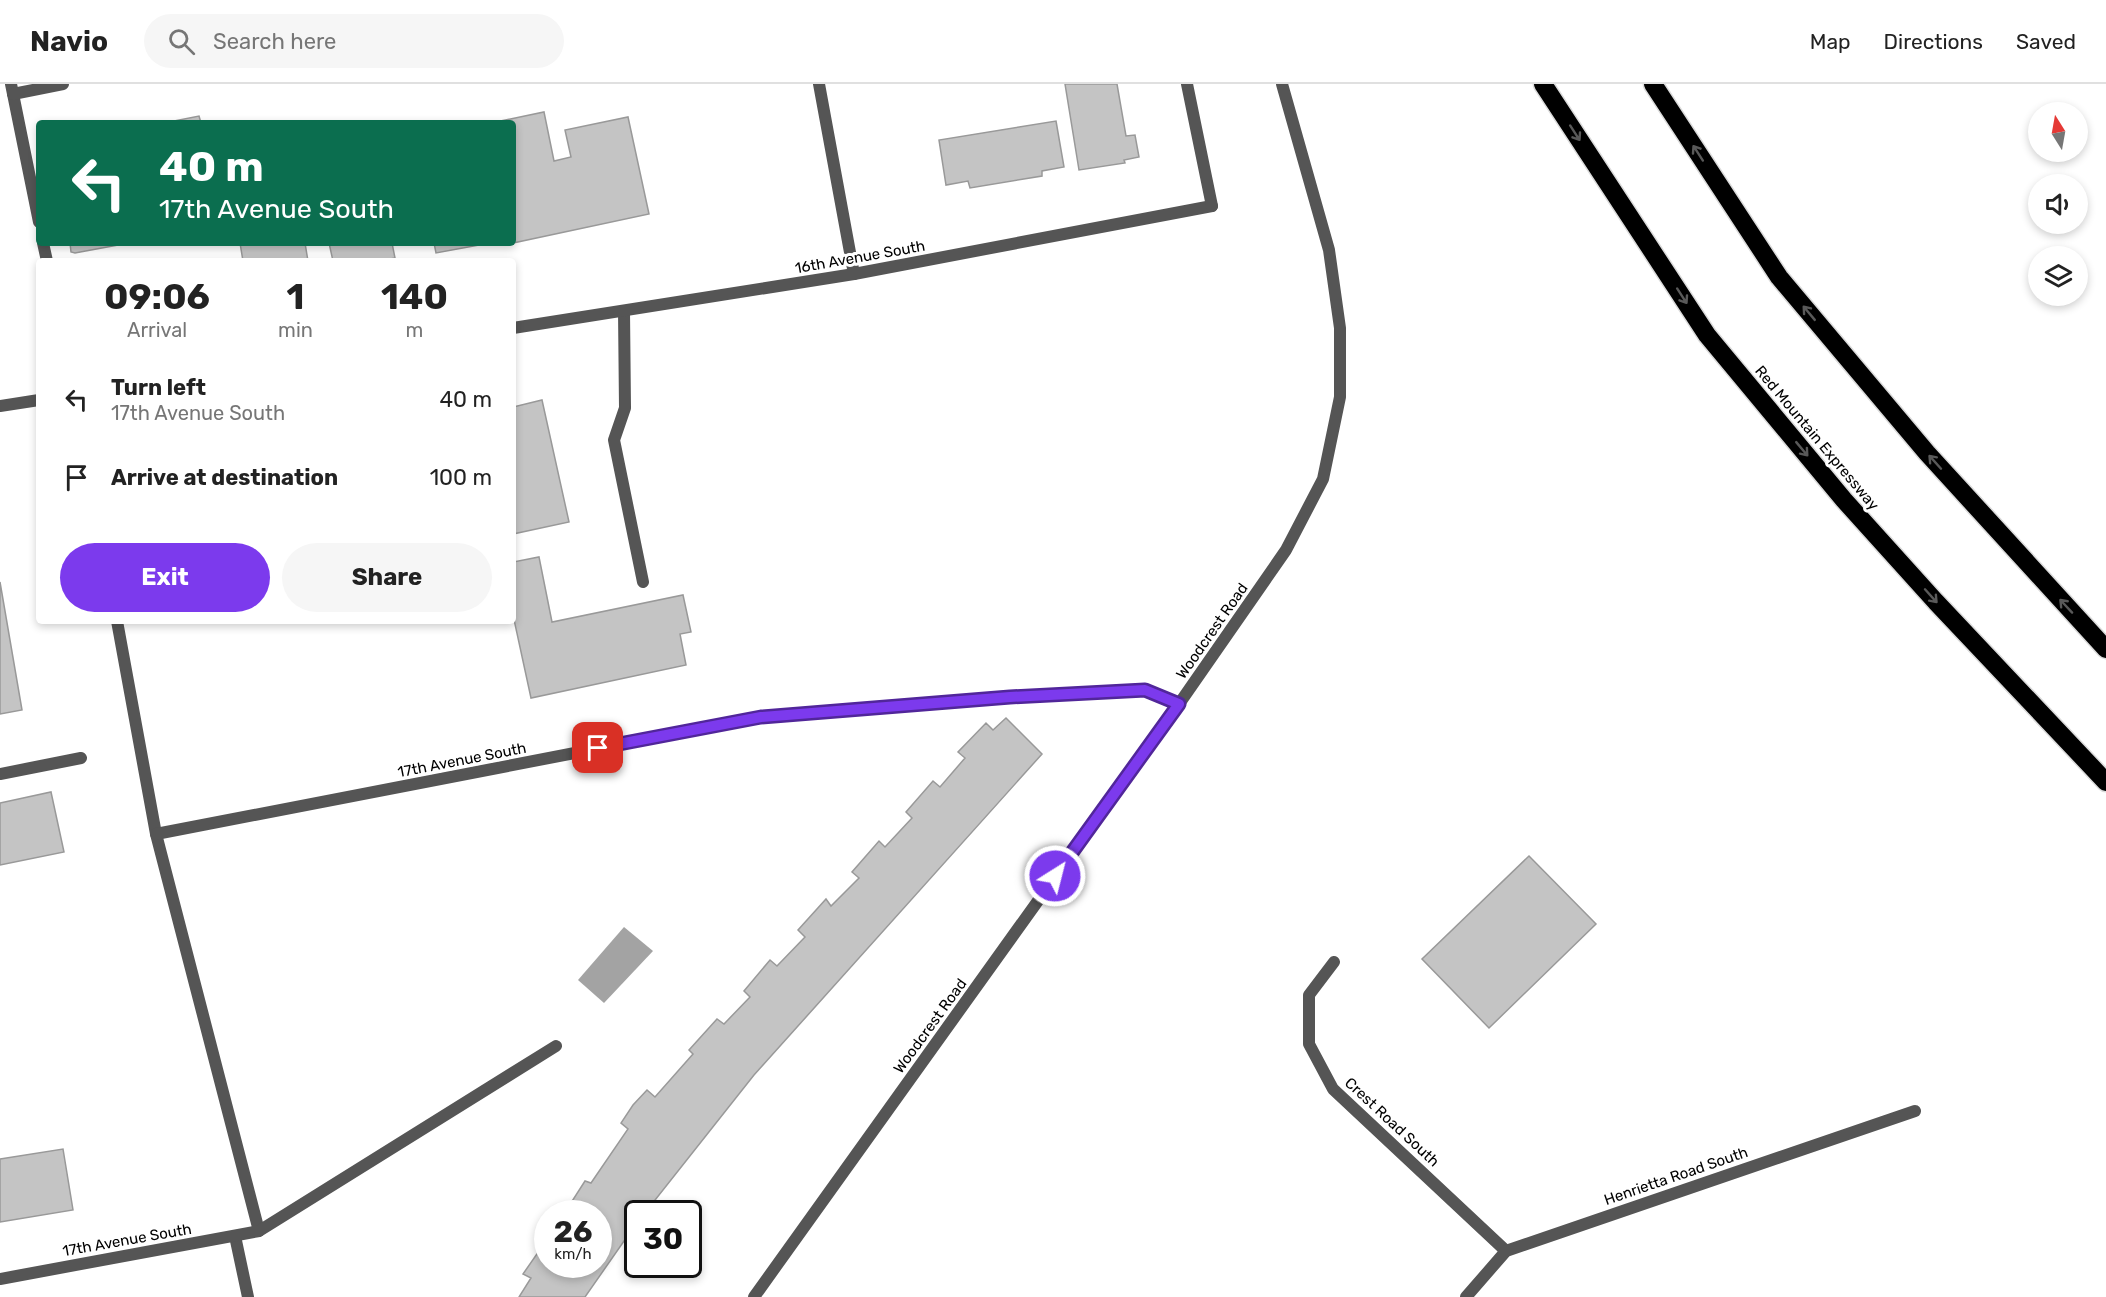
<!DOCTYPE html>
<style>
body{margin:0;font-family:Rubik,sans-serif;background:#f6f6f6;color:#222;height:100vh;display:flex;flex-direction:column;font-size:22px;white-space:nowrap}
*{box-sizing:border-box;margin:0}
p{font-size:20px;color:#767676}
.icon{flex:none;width:33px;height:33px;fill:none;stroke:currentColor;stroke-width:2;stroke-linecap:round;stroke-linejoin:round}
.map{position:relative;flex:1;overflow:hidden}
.side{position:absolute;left:36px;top:174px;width:480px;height:366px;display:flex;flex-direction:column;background:#fff;border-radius:6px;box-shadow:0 3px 9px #0003}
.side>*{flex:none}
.top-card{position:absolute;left:36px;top:36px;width:480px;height:126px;border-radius:6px;box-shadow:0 3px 9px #0003;background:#0b6e4f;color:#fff;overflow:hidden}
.needle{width:39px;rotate:349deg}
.tools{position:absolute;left:2028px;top:18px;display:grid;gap:12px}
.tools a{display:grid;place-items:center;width:60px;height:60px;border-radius:50%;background:#fff;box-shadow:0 3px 9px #0003;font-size:30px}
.speed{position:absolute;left:534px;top:1116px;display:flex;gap:12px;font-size:30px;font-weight:700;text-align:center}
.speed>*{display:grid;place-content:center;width:78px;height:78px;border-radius:50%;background:#fff;box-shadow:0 3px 9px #0003;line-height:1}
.speed small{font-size:15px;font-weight:400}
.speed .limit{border:3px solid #111;border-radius:9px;background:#fff;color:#111}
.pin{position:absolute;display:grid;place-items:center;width:51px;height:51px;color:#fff;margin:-26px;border-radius:12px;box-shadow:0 3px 9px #0006}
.me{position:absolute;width:66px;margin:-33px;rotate:36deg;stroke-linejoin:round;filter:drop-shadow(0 0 4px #0008)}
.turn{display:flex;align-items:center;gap:21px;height:126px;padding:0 24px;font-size:27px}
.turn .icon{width:78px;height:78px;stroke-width:2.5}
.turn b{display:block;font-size:42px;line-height:51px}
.eta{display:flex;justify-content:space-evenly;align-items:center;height:102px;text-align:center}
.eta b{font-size:36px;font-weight:700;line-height:42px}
.action{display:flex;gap:12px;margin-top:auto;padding:12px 24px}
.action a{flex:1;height:69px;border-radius:36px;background:#7c3aed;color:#fff;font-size:24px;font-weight:700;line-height:69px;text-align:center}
.action a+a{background:#f6f6f6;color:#222}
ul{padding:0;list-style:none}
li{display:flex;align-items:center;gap:18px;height:78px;padding:0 24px}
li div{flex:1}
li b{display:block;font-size:22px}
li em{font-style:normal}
header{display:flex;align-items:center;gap:36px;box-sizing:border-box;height:84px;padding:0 30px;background:#fff;border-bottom:2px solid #e0e0e0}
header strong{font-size:28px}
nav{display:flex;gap:33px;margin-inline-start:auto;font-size:21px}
.search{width:420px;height:54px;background:#f6f6f6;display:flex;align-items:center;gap:15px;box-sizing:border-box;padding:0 21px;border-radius:33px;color:#767676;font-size:22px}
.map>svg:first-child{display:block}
.water{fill:#a3a3a3}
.building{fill:#c4c4c4;stroke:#999;stroke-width:1.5}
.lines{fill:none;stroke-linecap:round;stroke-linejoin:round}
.motorway-casing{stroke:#dbdbdb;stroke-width:21}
.service{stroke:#555;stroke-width:12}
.minor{stroke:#555;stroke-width:12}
.motorway{stroke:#000;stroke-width:18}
.oneway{stroke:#595959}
.route-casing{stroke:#51269a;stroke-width:15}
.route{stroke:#7c3aed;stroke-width:10}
.labels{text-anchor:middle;stroke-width:6;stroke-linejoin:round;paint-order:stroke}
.street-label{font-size:15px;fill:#000;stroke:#fff}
</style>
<header>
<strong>Navio</strong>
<div class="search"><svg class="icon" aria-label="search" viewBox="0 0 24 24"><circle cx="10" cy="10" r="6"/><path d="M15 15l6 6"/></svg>Search here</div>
<nav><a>Map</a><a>Directions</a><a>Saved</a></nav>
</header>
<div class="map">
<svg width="2106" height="1213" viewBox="0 0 2106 1213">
<rect width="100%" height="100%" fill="#fff"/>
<polygon class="water" points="624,843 653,867 604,919 578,896"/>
<g class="building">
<polygon points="1065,0 1117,0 1126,52 1135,51 1139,73 1124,76 1125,79 1079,86"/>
<polygon points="544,28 554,77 571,73 565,46 628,33 649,130 513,159 513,39 491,39"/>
<polygon points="199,32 201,39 164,39"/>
<polygon points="1056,37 1064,83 1042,87 1042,92 970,104 968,97 946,101 939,56"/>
<polygon points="70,159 129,159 75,169 71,168"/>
<polygon points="240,159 305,159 308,177 243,177"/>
<polygon points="329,159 392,159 395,174 381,177 333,177"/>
<polygon points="434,159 490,159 436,169"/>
<polygon points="542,316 569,438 513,450 513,323"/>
<polygon points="539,473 552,538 683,511 691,548 680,550 686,581 531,614 513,531 513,478"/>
<polygon points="0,498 22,626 0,630"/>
<polygon points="1006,634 1042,670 754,991 644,1130 638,1130 638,1137 585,1213 519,1213 531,1194 523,1190 546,1157 548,1180 598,1180 598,1130 574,1130 567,1125 585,1097 591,1099 628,1045 621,1039 633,1021 647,1006 655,1013 693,970 689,966 717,935 724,940 750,913 744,907 770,876 777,882 805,853 798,846 826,815 831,822 859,794 852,788 879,757 885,763 912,734 906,728 933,697 940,703 965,674 958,668 986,639 993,646"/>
<polygon points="51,708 64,768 0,781 0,719"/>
<polygon points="1529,772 1596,840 1489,944 1422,875"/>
<polygon points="63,1065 73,1126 0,1138 0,1075"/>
</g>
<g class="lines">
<defs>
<g id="motorway">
<polyline points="1543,0 1707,251 1844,416 1936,518 2106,698"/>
<polyline points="1653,0 1779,193 1927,369 2106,565"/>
</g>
</defs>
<use href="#motorway" class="motorway-casing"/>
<g class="service">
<polyline points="11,0 39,138"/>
<polyline points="819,0 854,190"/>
<polyline points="13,10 63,0"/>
<polyline points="43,159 47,177"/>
<polyline points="624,227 625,324 614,356 643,498"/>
<polyline points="513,244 854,190 1212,122"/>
<polyline points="0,322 39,316"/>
<polyline points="117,537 156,750 259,1147"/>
<polyline points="0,690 81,674"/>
<polyline points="156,750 761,633 1010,613 1145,606 1179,620"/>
<polyline points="235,1152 248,1213"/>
</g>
<g class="minor">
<polyline points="1187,0 1212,122"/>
<polyline points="1334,878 1309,911 1309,960 1333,1005 1506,1167"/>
<polyline points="0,1195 259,1147 556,962"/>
<polyline points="754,1213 1179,620 1286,466 1323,395 1340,313 1340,244 1329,166 1282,0"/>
<polyline points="1466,1213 1506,1167 1915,1027"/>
</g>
<use href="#motorway" class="motorway"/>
</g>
<defs><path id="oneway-shaft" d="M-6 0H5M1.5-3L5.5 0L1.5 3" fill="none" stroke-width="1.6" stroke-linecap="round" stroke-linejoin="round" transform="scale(1.5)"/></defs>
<g class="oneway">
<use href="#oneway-shaft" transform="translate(1575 49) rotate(57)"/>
<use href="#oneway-shaft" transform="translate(1698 69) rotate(-123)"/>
<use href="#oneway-shaft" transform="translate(1682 212) rotate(57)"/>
<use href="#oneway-shaft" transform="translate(1809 229) rotate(-130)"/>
<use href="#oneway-shaft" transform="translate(1802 365) rotate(50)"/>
<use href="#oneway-shaft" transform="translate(1935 378) rotate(-132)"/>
<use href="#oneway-shaft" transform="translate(1931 512) rotate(48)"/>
<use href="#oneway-shaft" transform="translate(2066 522) rotate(-133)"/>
</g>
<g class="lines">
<defs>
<polyline id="route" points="598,664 761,633 1010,613 1145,606 1179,620 1055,792"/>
</defs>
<use href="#route" class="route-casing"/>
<use href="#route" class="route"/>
</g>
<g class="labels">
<g class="street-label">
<text transform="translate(860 173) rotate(-10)" y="5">16th Avenue South</text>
<text transform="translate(1817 354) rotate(50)" y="5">Red Mountain Expressway</text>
<text transform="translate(1212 547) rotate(-55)" y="5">Woodcrest Road</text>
<text transform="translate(462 676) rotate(-11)" y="5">17th Avenue South</text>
<text transform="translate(930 942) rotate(-54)" y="5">Woodcrest Road</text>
<text transform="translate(1392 1038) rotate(43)" y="5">Crest Road South</text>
<text transform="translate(1676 1092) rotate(-19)" y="5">Henrietta Road South</text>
<text transform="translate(127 1156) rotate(-10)" y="5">17th Avenue South</text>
</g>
</g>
</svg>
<div class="tools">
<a><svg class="needle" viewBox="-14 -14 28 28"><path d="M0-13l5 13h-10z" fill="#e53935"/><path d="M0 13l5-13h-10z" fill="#767676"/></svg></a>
<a><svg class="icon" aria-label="sound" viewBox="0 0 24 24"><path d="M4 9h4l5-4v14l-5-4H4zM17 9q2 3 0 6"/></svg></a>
<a><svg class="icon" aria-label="layers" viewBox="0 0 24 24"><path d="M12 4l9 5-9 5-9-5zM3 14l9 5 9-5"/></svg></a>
</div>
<div class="speed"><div>26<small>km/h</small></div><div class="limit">30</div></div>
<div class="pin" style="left:598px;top:664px;background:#d93025"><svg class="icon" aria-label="arrive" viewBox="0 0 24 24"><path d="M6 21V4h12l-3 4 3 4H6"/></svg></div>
<svg class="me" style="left:1055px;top:792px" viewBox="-20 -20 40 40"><circle r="17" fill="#7c3aed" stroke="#fff" stroke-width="3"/><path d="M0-11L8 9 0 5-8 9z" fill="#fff"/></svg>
<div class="top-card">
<div class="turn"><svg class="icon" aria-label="left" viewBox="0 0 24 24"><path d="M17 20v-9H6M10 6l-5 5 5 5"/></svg><div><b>40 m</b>17th Avenue South</div></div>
</div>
<section class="side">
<div class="eta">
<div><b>09:06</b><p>Arrival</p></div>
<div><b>1</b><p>min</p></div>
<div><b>140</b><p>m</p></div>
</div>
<ul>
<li><svg class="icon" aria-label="left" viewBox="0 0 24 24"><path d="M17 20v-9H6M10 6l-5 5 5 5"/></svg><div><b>Turn left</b><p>17th Avenue South</p></div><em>40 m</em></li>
<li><svg class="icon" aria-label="arrive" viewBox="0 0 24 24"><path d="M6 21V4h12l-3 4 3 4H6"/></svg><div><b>Arrive at destination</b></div><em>100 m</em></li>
</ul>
<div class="action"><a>Exit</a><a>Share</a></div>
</section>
</div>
